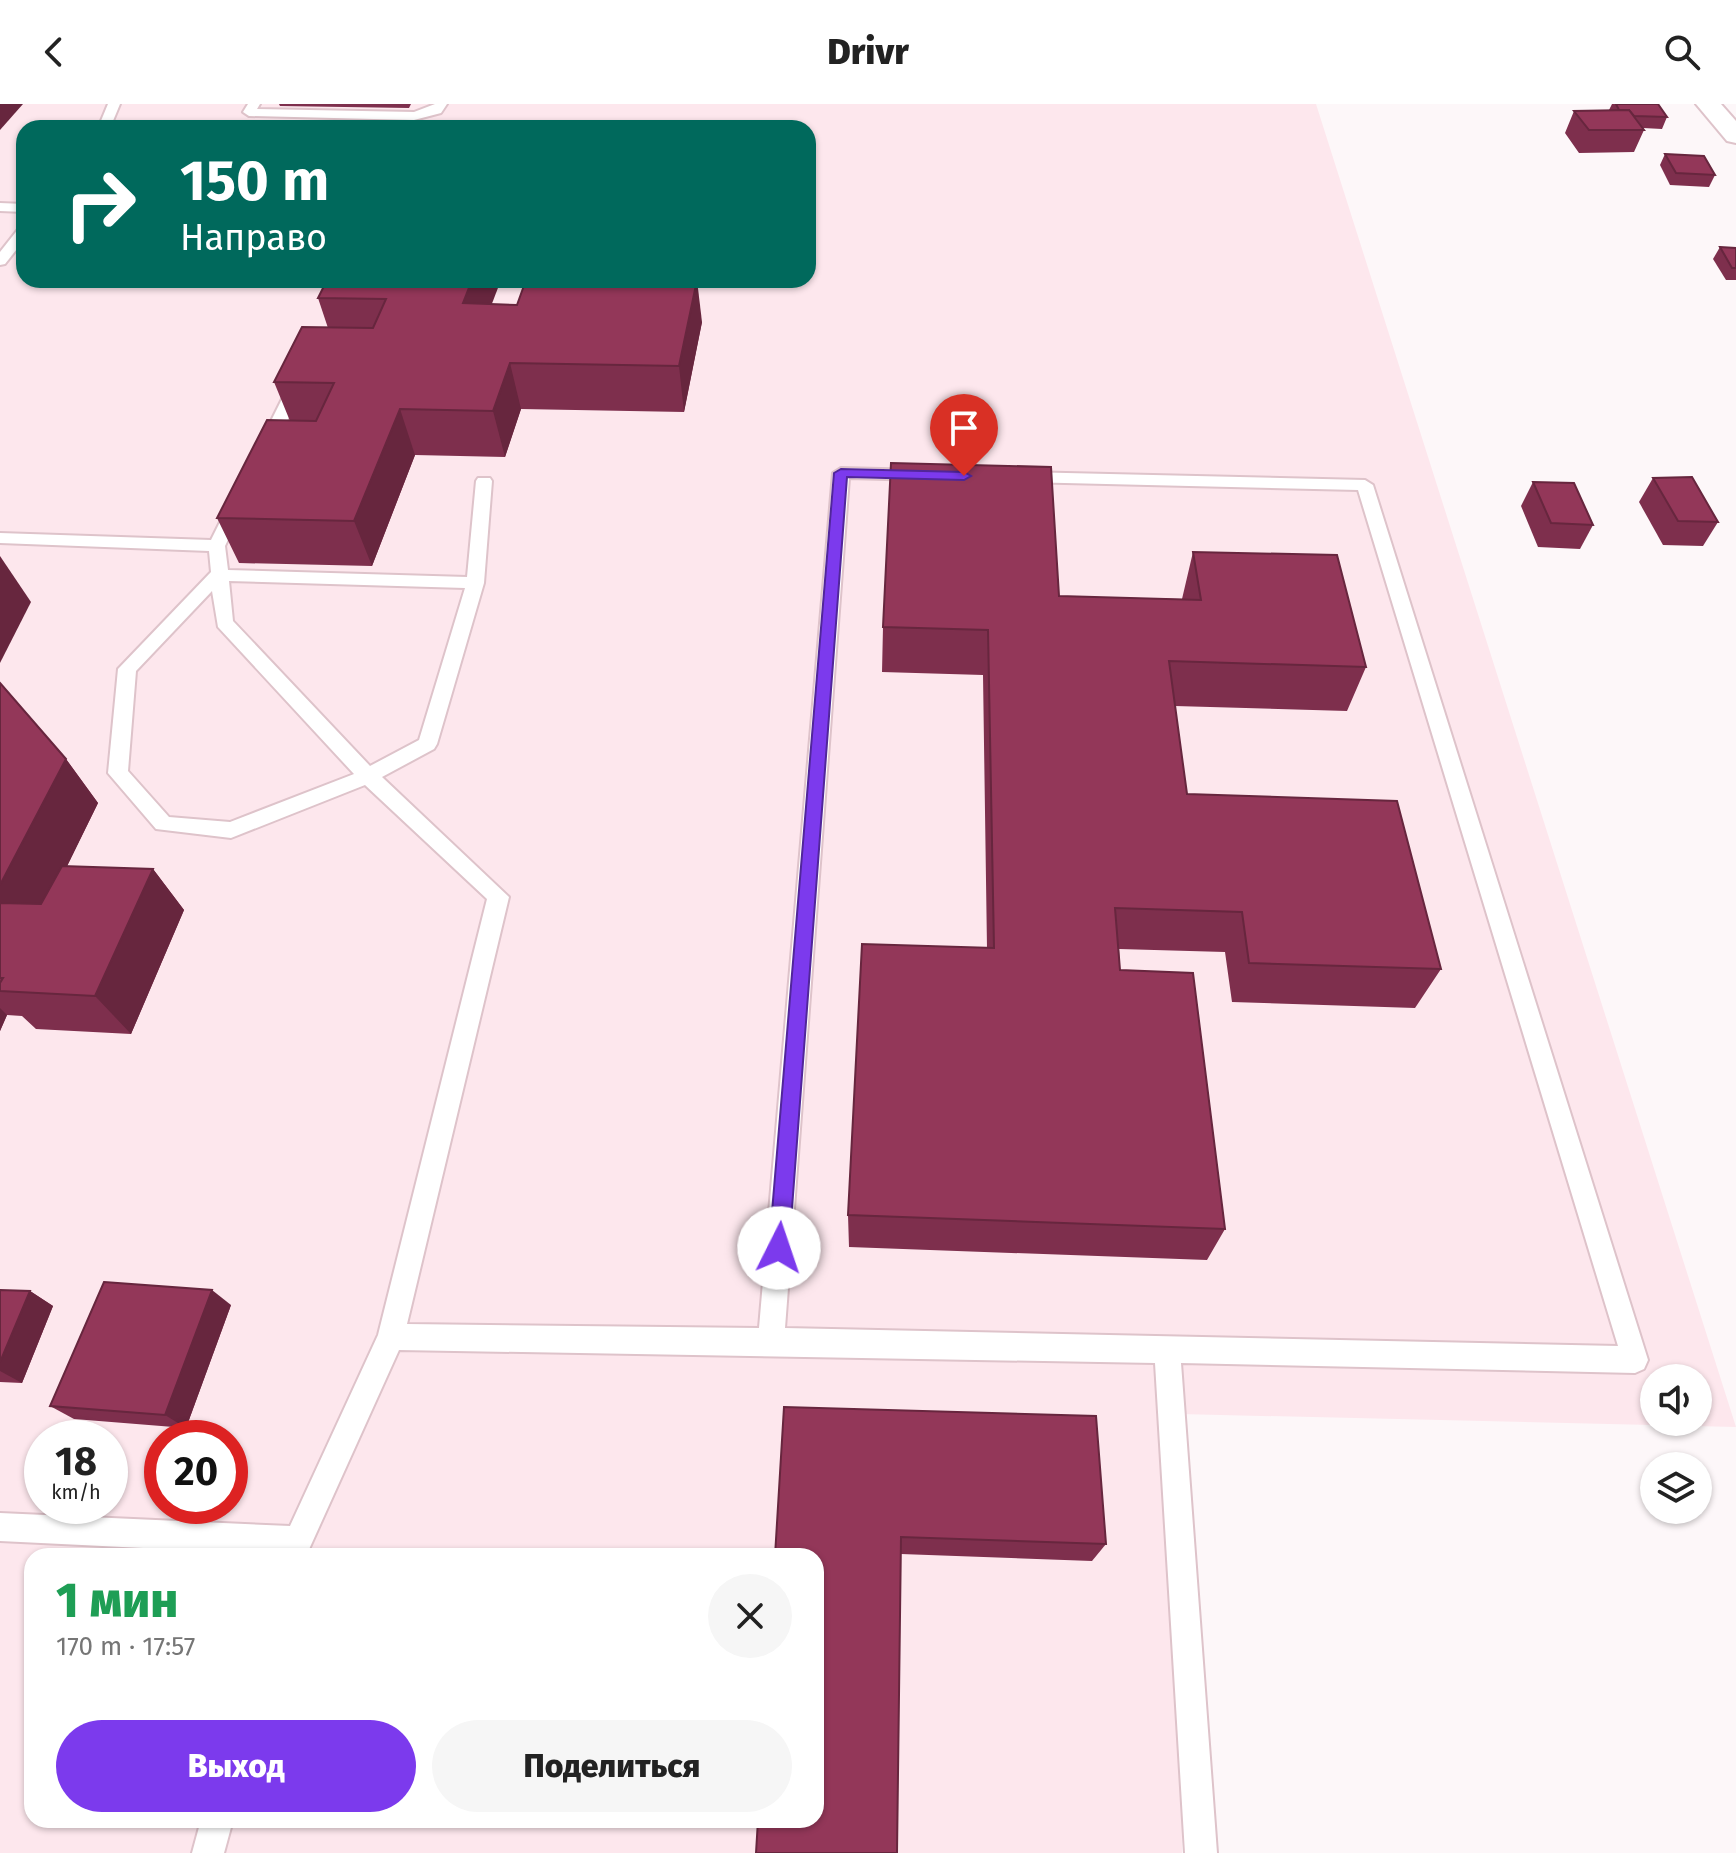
<!DOCTYPE html>
<html lang="ru">
<meta charset="utf-8">
<style>
body{margin:0;font-family:"Fira Sans",sans-serif;background:#f6f6f6;color:#222;height:100vh;display:flex;flex-direction:column;font-size:30px;white-space:nowrap}
*{box-sizing:border-box;margin:0}
p{font-size:26px;color:#767676}
.icon{flex:none;width:44px;height:44px;fill:none;stroke:currentColor;stroke-width:2;stroke-linecap:round;stroke-linejoin:round}
.map{position:relative;flex:1;overflow:hidden}
.details{position:absolute;left:24px;top:1444px;width:800px;height:280px;display:flex;flex-direction:column;background:#fff;border-radius:24px;box-shadow:0 2px 6px #0004}
.details>*{flex:none}
.hud{position:absolute;left:16px;top:16px;width:800px;height:168px;border-radius:24px;box-shadow:0 2px 6px #0004;background:#00695c;color:#fff;overflow:hidden}
.buttons{position:absolute;left:1640px;top:1260px;display:grid;gap:16px}
.buttons a{display:grid;place-items:center;width:72px;height:72px;border-radius:50%;background:#fff;box-shadow:0 2px 6px #0004;font-size:40px}
.speed{position:absolute;left:24px;top:1316px;display:flex;gap:16px;font-size:40px;font-weight:700;text-align:center}
.speed>*{display:grid;place-content:center;width:104px;height:104px;border-radius:50%;background:#fff;box-shadow:0 2px 6px #0004;line-height:1}
.speed small{font-size:20px;font-weight:400}
.speed .limit{border:12px solid #d22;background:#fff;color:#111}
.pin{position:absolute;display:grid;place-items:center;width:68px;height:68px;color:#fff;margin:-82px -34px;border-radius:50% 50% 50% 0;rotate:-45deg;box-shadow:0 0 8px #0007}
.pin .icon{rotate:45deg}
.me{position:absolute;width:88px;margin:-44px;rotate:4deg;stroke-linejoin:round;filter:drop-shadow(0 0 6px #0008)}
.turn{display:flex;align-items:center;gap:28px;height:168px;padding:0 32px;font-size:36px}
.turn .icon{width:104px;height:104px;stroke-width:2.5}
.turn b{display:block;font-size:56px;line-height:68px}
.round{display:grid;place-items:center;flex:none;width:84px;height:84px;border-radius:42px;background:#f6f6f6}
.summary{display:flex;align-items:center;justify-content:space-between;height:136px;padding:0 32px}
h1{font-size:48px;font-weight:800;line-height:60px;color:#1e9e55}
.cta{display:flex;gap:16px;margin-top:auto;padding:16px 32px}
.cta a{flex:1;height:92px;border-radius:48px;background:#7c3aed;color:#fff;font-size:32px;font-weight:800;line-height:92px;text-align:center}
.cta a+a{background:#f6f6f6;color:#222}
header{display:flex;justify-content:space-between;align-items:center;height:104px;padding:0 32px;background:#fff;font-size:36px;font-weight:800}
.map>svg:first-child{display:block}
.built{fill:#fde7ed;fill-rule:evenodd}
.lines{fill:none;stroke-linecap:round;stroke-linejoin:round}
.lane-casing{stroke:#dec3ca;stroke-width:4}
.street-casing{stroke:#dec3ca;stroke-width:4}
.lane{fill:#fff;fill-rule:evenodd}
.street{fill:#fff;fill-rule:evenodd}
.wall{fill:#7e2f4d}
.shaded-wall{fill:#67263e}
.building{fill:#933759;stroke:#67263e;stroke-width:2}
.route{fill:#7c3aed;stroke:#51269a;stroke-width:2}
</style>
<header><svg class="icon" aria-label="back" viewBox="0 0 24 24"><path d="M15 5l-7 7 7 7"/></svg>Drivr<svg class="icon" aria-label="search" viewBox="0 0 24 24"><circle cx="10" cy="10" r="6"/><path d="M15 15l6 6"/></svg></header>
<div class="map">
<svg width="1736" height="1749" viewBox="0 0 1736 1749">
<rect width="100%" height="100%" fill="#fdf7f9"/>
<path class="built" d="M0 0H1316L1736 1323 1179 1310 1182 1749H0ZM24 24H808V176H24ZM1654 1274H1698V1318H1654ZM42 1334H110V1402H42ZM162 1334H230V1402H162ZM32 1452H816V1716H32Z"/>
<g class="lines">
<defs>
<g id="lane">
<polygon points="108,0 120,0 110,24 98,24"/>
<polygon points="248,0 260,0 257,5 414,8 435,0 447,0 441,9 414,16 249,12 243,8"/>
<polygon points="0,99 24,100 24,108 0,107"/>
<polygon points="24,123 24,136 5,160 0,161 0,148 19,124"/>
<polygon points="297,276 305,281 274,343 266,348 260,346 258,343 289,281"/>
<path d="M841 364 921 366 929 371 921 376 849 374 785 1224 1618 1242 1358 386 1023 378 1015 373 1023 368 1365 376 1373 381 1648 1256 1644 1265 1635 1269 1181 1259 1217 1749H1185L1155 1259 399 1246 306 1452 0 1437V1409L290 1422 378 1231 487 795 365 681 231 734 156 725 108 669 118 565 211 468 209 447 0 439V429L211 436 228 402 236 397 244 402 225 442 228 466 467 473 476 377 478 374H490L492 377 484 479 437 640 434 645 382 673 509 793 407 1220 759 1224 833 369ZM229 477 465 484 419 636 370 662 233 517ZM212 487 218 523 354 670 230 718 169 713 128 667 136 567Z"/>
<polygon points="201,1716 233,1716 224,1749 192,1749"/>
</g>
<polygon id="street" points="1696,0 1721,0 1736,17 1736,39 1727,37"/>
</defs>
<use href="#lane" class="lane-casing"/>
<use href="#street" class="street-casing"/>
<use href="#lane" class="lane"/>
<use href="#street" class="street"/>
</g>
<g class="wall">
<polygon points="279,0 411,0 409,4 280,2"/>
<polygon points="1612,0 1658,0 1667,13 1662,25 1643,24 1644,26 1634,48 1579,49 1565,29 1574,7 1609,6"/>
<polygon points="1665,50 1715,71 1709,83 1670,81 1660,61"/>
<polygon points="1720,143 1736,144 1736,176 1726,176 1713,155"/>
<polygon points="327,176 492,200 702,218 684,308 521,305 505,353 415,351 372,462 239,459 217,414 290,317 274,278 328,224 318,194"/>
<polygon points="1653,374 1718,418 1703,442 1663,441 1639,398"/>
<polygon points="1533,378 1593,421 1580,445 1538,443 1521,402"/>
<polygon points="1193,448 1366,563 1347,607 1175,602 1187,690 1441,865 1415,904 1232,898 1225,848 1119,845 1120,866 1225,1125 1207,1156 849,1143 848,1111 987,844 983,571 882,568 883,523 1059,492 1182,495"/>
<polygon points="0,579 66,655 98,699 67,762 153,765 184,806 131,930 36,925 22,912 7,911 0,927"/>
<polygon points="0,1186 30,1187 53,1202 22,1279 0,1278"/>
<polygon points="231,1201 186,1324 74,1315 50,1302"/>
<polygon points="784,1303 1106,1440 1092,1457 901,1450"/>
</g>
<g class="shaded-wall">
<polygon points="0,0 23,0 0,26"/>
<polygon points="472,176 501,176 475,244 463,199"/>
<polygon points="697,176 702,218 684,308 679,262"/>
<polygon points="510,259 521,305 505,353 493,307"/>
<polygon points="400,305 415,351 372,462 354,417"/>
<polygon points="0,452 31,498 0,559"/>
<polygon points="66,655 98,699 29,840 0,809 0,781"/>
<polygon points="153,765 184,806 131,930 95,892"/>
<polygon points="0,904 7,911 0,927"/>
<polygon points="212,1186 231,1201 186,1324 165,1311"/>
<polygon points="30,1187 53,1202 22,1279 0,1267 0,1258"/>
</g>
<g class="building">
<polygon points="1616,0 1658,0 1667,13 1634,12 1629,6 1619,6"/>
<polygon points="1629,6 1644,26 1589,26 1574,7"/>
<polygon points="1665,50 1704,52 1715,71 1676,69"/>
<polygon points="1720,143 1736,144 1736,164 1732,164"/>
<polygon points="327,176 472,176 463,199 517,201 526,176 697,176 679,262 510,259 493,307 400,305 354,417 217,414 267,316 316,317 334,279 274,278 302,223 373,224 386,195 318,194"/>
<polygon points="891,359 1051,363 1059,492 1201,496 1193,448 1337,451 1366,563 1169,557 1187,690 1397,697 1441,865 1249,859 1242,808 1115,804 1120,866 1193,869 1225,1125 848,1111 862,840 994,844 988,526 883,523"/>
<polygon points="1692,373 1718,418 1678,417 1653,374"/>
<polygon points="1533,378 1574,379 1593,421 1551,419"/>
<polygon points="0,579 66,655 0,781"/>
<polygon points="62,762 153,765 95,892 0,887 0,879 3,874 0,874 0,799 41,800"/>
<polygon points="104,1178 212,1186 165,1311 50,1302"/>
<polygon points="0,1186 30,1187 0,1258"/>
<polygon points="784,1303 1096,1312 1106,1440 901,1433 897,1749 756,1749 758,1716 816,1716 816,1452 775,1452"/>
</g>
<polygon class="route" points="841,365 964,368 971,372 964,376 847,373 789,1144 786,1151 779,1154 772,1151 769,1144 834,369"/>
</svg>
<div class="buttons">
<a><svg class="icon" aria-label="sound" viewBox="0 0 24 24"><path d="M4 9h4l5-4v14l-5-4H4zM17 9q2 3 0 6"/></svg></a>
<a><svg class="icon" aria-label="layers" viewBox="0 0 24 24"><path d="M12 4l9 5-9 5-9-5zM3 14l9 5 9-5"/></svg></a>
</div>
<div class="speed"><div>18<small>km/h</small></div><div class="limit">20</div></div>
<div class="pin" style="left:964px;top:372px;background:#d93025"><svg class="icon" aria-label="arrive" viewBox="0 0 24 24"><path d="M6 21V4h12l-3 4 3 4H6"/></svg></div>
<svg class="me" style="left:779px;top:1144px" viewBox="-20 -20 40 40"><circle r="19" fill="#fff"/><path d="M0-13L10 11 0 6-10 11z" fill="#7c3aed"/></svg>
<div class="hud">
<div class="turn"><svg class="icon" aria-label="right" viewBox="0 0 24 24"><path d="M7 20v-9h11M14 6l5 5-5 5"/></svg><div><b>150 m</b>Направо</div></div>
</div>
<section class="details">
<div class="summary"><div><h1>1 мин</h1><p>170 m · 17:57</p></div><a class="round"><svg class="icon" aria-label="close" viewBox="0 0 24 24"><path d="M6 6l12 12M18 6L6 18"/></svg></a></div>
<div class="cta"><a>Выход</a><a>Поделиться</a></div>
</section>
</div>
